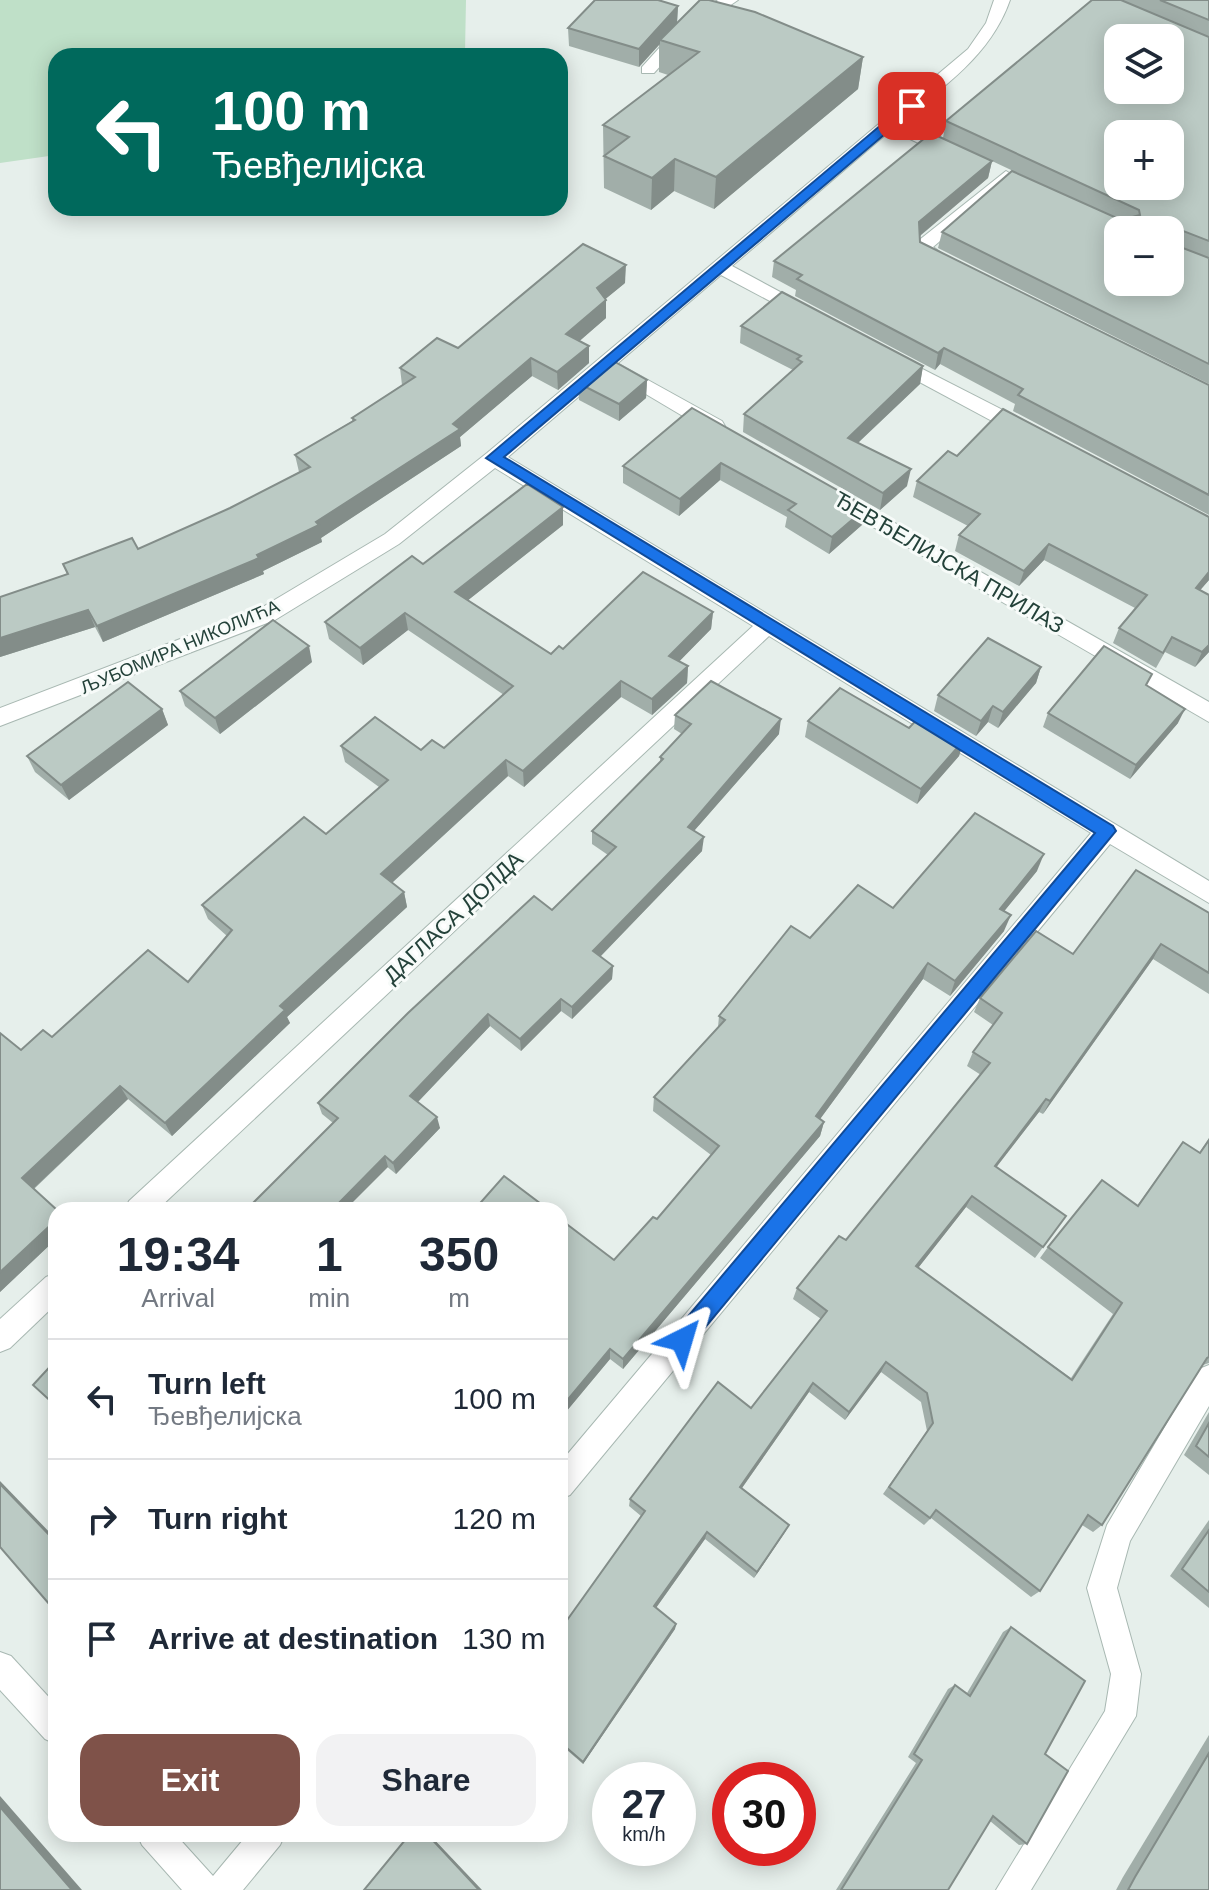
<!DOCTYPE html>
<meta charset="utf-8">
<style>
body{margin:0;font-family:Helvetica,sans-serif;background:#f2f2f3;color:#1f2937;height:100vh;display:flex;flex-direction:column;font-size:30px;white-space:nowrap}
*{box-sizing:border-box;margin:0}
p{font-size:26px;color:#747a83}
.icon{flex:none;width:44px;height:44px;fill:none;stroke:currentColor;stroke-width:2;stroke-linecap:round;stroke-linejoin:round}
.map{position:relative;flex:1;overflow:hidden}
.side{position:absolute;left:48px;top:1202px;width:520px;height:640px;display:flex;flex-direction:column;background:#fff;border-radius:24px;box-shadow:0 4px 20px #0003}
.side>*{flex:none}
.banner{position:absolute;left:48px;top:48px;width:520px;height:168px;border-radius:24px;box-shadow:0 4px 20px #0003;background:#00695c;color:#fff;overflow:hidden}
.fabs{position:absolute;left:1104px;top:24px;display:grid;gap:16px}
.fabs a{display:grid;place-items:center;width:80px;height:80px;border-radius:16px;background:#fff;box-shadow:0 4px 20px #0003;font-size:40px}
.speed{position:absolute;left:592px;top:1762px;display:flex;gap:16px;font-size:40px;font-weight:700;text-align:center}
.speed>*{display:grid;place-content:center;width:104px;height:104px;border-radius:50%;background:#fff;box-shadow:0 4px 20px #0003;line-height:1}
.speed small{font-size:20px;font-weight:400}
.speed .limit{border:12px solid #d22;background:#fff;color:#111}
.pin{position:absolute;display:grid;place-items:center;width:68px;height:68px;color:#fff;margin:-34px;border-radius:16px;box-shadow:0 4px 12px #0006}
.me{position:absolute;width:88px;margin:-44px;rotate:40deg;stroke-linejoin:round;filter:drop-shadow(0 0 6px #0008)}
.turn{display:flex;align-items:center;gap:28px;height:168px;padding:0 32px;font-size:36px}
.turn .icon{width:104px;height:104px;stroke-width:2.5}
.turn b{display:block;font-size:56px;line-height:68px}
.eta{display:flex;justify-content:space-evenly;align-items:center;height:136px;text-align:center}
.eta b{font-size:48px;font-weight:700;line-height:56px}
.primary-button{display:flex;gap:16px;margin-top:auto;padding:16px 32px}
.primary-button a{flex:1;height:92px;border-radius:24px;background:#7f5249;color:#fff;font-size:32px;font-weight:700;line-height:92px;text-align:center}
.primary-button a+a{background:#f2f2f3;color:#1f2937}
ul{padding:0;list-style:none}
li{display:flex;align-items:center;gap:24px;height:120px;padding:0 32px;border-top:2px solid #e0e1e3}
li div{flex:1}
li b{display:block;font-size:30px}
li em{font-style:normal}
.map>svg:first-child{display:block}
.green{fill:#bfe0c8}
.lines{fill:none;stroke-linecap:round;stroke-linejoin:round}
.lane-casing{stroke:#a8b8b2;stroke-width:2}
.street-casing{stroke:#a8b8b2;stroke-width:2}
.lane{fill:#fff;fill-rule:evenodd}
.street{fill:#fff;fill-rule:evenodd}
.wall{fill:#a1aea9}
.shaded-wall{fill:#838d89}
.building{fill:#bbcac4;stroke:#838d89;stroke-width:2;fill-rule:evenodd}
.route{fill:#1a73e8;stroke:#114b97;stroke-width:2}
.labels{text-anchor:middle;stroke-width:6;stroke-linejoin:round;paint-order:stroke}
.far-street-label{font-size:18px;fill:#24423a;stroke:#f7fbf9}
.street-label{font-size:22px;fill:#24423a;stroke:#f7fbf9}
</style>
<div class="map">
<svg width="1209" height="1890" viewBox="0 0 1209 1890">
<rect width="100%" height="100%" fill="#e6efeb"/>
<polygon class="green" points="0,0 466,0 465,52 454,56 56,56 56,155 0,163"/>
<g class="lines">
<defs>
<g id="lane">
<polygon points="718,0 738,0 690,33 654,73 642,73 642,67 679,26"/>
<polygon points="619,364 722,421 725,426 722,431 708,431 612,374 610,370"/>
<polygon points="837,490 1209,702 1209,722 830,502 827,497"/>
</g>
<g id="street">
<path d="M994 0H1010C991 55 944 86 901 122L960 149V157H948L891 130 732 266 810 308V316H798L721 275 508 457 1209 881V903L1110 844 570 1495 560 1499V1463L1091 833 769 636 157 1210H125L129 1201 753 626 495 468 399 544 275 620 0 726V708L261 608 385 534 487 453 968 49 986 23Z"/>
<polygon points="1006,171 1014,176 1012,180 933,247 951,260 951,268 939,268 918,256 918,241"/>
<polygon points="893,354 1034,426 1037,431 1034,436 1020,436 886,364 886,356"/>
<polygon points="56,1273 56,1304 10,1348 0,1352 0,1319 46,1277"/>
<polygon points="1209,1365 1209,1406 1130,1541 1117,1588 1141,1674 1136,1716 1031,1890 996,1890 1105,1711 1111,1674 1087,1588 1107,1525 1199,1369"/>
<polygon points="0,1652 11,1656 56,1705 56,1744 45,1739 0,1690"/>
<polygon points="137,1834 175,1834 213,1876 248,1834 285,1834 280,1845 243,1890 182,1890 142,1845"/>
</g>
</defs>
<use href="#lane" class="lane-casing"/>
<use href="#street" class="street-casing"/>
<use href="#lane" class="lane"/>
<use href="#street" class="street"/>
</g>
<g class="wall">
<polygon points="1092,0 1209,0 1209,384 938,248 942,232 1030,179 992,161 988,178 920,236 920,242 1209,385 1209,515 1013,411 1015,404 940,364 935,370 795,296 796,290 772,277 774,261 943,138 946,121"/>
<polygon points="678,6 677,22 863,57 858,89 714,209 674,191 651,210 604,188 603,125 668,75 659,72 659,44 639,67 569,46 568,28"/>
<polygon points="625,283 605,299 606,318 579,341 589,363 558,390 532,376 460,437 461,446 321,538 322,542 263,571 264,574 103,642 95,627 0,657 0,597 67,574 63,564 138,549 230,508 299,472 295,455 352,421 352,418 402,385 400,368 458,348"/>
<polygon points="741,326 923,366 920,384 858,443 907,486 880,510 743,432 744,414 793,370 740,343"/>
<polygon points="647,380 646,398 619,421 579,400 578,383"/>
<polygon points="692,408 863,524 829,554 785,527 787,517 720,480 679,516 623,483 623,466"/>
<polygon points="957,456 1209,517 1209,580 1200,590 1209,595 1209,652 1195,667 1165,652 1156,668 1113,643 1119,628 1135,608 1044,560 1019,586 955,551 959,535 968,526 913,497 917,481"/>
<polygon points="563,507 563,525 468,600 551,654 563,649 713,612 711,629 679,661 688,666 687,683 652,715 621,697 524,787 508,776 392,883 404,892 407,907 287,1017 290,1023 172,1136 128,1099 34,1189 56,1239 0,1292 0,1033 21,1050 188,982 227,936 208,919 202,905 326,834 379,787 345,762 341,746 421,750 444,748 504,695 408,630 363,665 329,639 325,622 423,564"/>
<polygon points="312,662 220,734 185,706 180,691"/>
<polygon points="1041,667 1036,683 998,728 988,722 976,736 934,711 938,695"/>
<polygon points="1152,674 1146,686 1178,723 1130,779 1043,727 1048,713"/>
<polygon points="162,709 168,725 69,800 35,772 27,756"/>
<polygon points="675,715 779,734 694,831 702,851 600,957 613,966 612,979 572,1019 561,1011 521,1051 490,1026 418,1102 440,1128 396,1174 322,1114 318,1103 552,910 608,855 592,844 592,831 660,762 660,757 682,734 674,729"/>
<polygon points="808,721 964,740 959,756 917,804 805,737"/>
<polygon points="1037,871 1004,911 1004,931 950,996 923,979 820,1119 824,1122 820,1136 623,1369 610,1359 560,1419 614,1260 657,1219 711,1155 653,1111 654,1097 718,1027 719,1016 810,938 893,908"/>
<polygon points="1209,913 1209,994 1153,959 1043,1114 1039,1112 996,1167 1066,1216 1035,1258 966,1207 918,1268 1071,1378 1113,1314 1040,1258 1048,1247 1137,1206 1183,1142 1199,1153 1209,1138 1209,1363 1203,1365 1102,1525 1093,1532 1082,1525 1040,1591 1031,1597 931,1518 924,1525 883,1494 927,1431 921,1402 881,1372 845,1420 809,1392 742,1488 789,1525 785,1532 754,1578 705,1539 656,1608 676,1624 675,1629 583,1764 560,1744 560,1630 641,1516 629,1506 630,1499 751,1408 821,1319 793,1299 797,1288 846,1240 981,1075 967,1066 973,1052 993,1025 974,1012 980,998 1073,954"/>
<polygon points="1209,1412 1209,1475 1184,1455"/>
<polygon points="1209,1520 1209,1608 1170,1576"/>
<polygon points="1011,1627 1045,1754 1027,1844 1019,1845 990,1821 948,1890 836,1890 916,1763 908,1757 948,1689 955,1685 967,1693 1003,1632"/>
<polygon points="1209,1735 1209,1890 1116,1890 1123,1877"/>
</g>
<g class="shaded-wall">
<polygon points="678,6 677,23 660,40 660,44 639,67 639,49"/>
<polygon points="863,57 858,89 714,209 716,177"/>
<polygon points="675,159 674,191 651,210 652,178"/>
<polygon points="992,161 988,178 916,239 919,222"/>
<polygon points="626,265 625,283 597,306 597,288"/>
<polygon points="606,300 606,318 567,352 566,334"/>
<polygon points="589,346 589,363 558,390 557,372"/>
<polygon points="944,348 940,364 935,370 938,353"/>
<polygon points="531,358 532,376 460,437 461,446 321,538 322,542 263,571 264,574 103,642 97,626 257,555 316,522 453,424"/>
<polygon points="923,366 920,384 845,455 848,438"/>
<polygon points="647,380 646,398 619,421 619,404"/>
<polygon points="721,463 720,480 679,516 680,499"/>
<polygon points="911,469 907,486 880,510 883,493"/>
<polygon points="563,507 563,525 457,609 455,592"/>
<polygon points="867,507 863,524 829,554 832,537"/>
<polygon points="1049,544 1044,560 1019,586 1024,571"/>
<polygon points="1209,572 1209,580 1189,603 1196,588"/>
<polygon points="88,610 95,627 0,657 0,638"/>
<polygon points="713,612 711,629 668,673 669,656"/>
<polygon points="405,613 408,630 363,665 360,648"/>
<polygon points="1209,645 1209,652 1195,667 1202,652"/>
<polygon points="309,646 312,662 220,734 215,718"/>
<polygon points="688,666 687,683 652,715 652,699"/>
<polygon points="1041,667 1036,683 998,728 1003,712"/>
<polygon points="621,681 621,697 524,787 523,771"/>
<polygon points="993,706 988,722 976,736 981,721"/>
<polygon points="162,709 168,725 69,800 61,785"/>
<polygon points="1185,709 1178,723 1130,779 1136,765"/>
<polygon points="781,719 779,734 686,840 688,827"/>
<polygon points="964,740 959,756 917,804 921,789"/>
<polygon points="506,760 508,776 384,890 381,874"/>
<polygon points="704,837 702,851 593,964 593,951"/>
<polygon points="1044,854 1037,871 993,925 1000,909"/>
<polygon points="404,892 407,907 287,1017 290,1023 172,1136 165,1123 280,1006"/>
<polygon points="1011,915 1004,931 950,996 955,981"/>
<polygon points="1161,944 1153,959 1043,1114 1050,1101"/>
<polygon points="928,963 923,979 812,1130 816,1116"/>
<polygon points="613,966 612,979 572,1019 572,1007"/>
<polygon points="561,999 561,1011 521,1051 520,1039"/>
<polygon points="488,1014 490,1026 413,1107 410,1096"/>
<polygon points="120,1086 128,1099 32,1190 22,1178"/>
<polygon points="1046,1099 1039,1112 988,1178 995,1166"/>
<polygon points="437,1117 440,1128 396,1174 393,1163"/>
<polygon points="824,1122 820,1136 623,1369 623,1359"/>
<polygon points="385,1156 388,1167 345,1210 332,1210"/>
<polygon points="972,1196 966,1207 911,1277 916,1266"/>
<polygon points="56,1220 56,1239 0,1292 0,1272"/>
<polygon points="610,1349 610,1359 560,1419 560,1409"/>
<polygon points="886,1362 881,1372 845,1420 849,1412"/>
<polygon points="813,1383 809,1392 737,1495 740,1487"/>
<polygon points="0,1481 56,1539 56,1542 0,1484"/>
<polygon points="789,1525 785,1532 754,1578 757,1572"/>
<polygon points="707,1532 705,1539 653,1612 654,1606"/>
<polygon points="676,1624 675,1629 583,1764 583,1762"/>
<polygon points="0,1796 82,1890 72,1890 0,1807"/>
<polygon points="427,1834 429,1834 482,1890 479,1890"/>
</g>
<g class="building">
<polygon points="595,0 658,0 678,6 639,49 568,28"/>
<polygon points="700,0 709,0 755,12 863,57 716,177 675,159 652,178 604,156 629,137 603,125 699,52 660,40"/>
<path d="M1092 0H1121L1209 37V241L1173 227 1175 245 1209 258V364L942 232 1012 171 1121 220 1140 215 1139 210 946 121ZM1118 38H1170V90H1118ZM1118 134H1170V186H1118ZM1118 230H1170V282H1118Z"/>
<polygon points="1160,0 1209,0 1209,20"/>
<polygon points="931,133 992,161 919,222 920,242 1209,385 1209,495 1018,395 1023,389 944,348 938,353 797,279 802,275 774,261"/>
<polygon points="583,244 626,265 597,288 606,300 566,334 589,346 557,372 531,358 453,424 460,429 316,522 319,525 257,555 259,558 97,626 88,610 0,638 0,597 68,574 63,564 132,538 138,549 230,508 310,467 295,455 355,420 352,418 415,377 400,368 437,338 458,348"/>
<polygon points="782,292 923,366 848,438 911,469 883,493 744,414 802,362 797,359 801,356 741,326"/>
<polygon points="608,358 647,380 619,404 578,383"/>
<polygon points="692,408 867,507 832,537 788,510 796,504 721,463 680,499 623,466"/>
<polygon points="1003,409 1209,517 1209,572 1196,588 1209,595 1209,645 1202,652 1172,637 1163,653 1119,628 1147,595 1049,544 1024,571 959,535 980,514 917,481 948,451 957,456"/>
<polygon points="527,484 563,507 455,592 551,654 559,646 563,649 643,572 713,612 669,656 688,666 652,699 621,681 523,771 506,760 381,874 404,892 280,1006 285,1010 165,1123 120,1086 22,1178 57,1210 56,1210 56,1220 0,1272 0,1033 21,1050 43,1030 52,1037 148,950 188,982 232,930 202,905 304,817 326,834 388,780 341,746 375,717 421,750 432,740 444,748 513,686 405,613 360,648 325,622 412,556 423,564"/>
<polygon points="273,620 309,646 215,718 180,691"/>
<polygon points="988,638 1041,667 1003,712 993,706 981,721 938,695"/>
<polygon points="1104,646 1152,674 1146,685 1185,709 1136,765 1048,713"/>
<polygon points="711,681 781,719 688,827 704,837 593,951 613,966 572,1007 561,999 520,1039 488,1014 410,1096 437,1117 393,1163 385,1156 332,1210 246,1210 338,1118 318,1103 408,1013 534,896 552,910 616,847 592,831 663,759 660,757 691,724 675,715"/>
<polygon points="128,682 162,709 61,785 27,756"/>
<polygon points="840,688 909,728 922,714 964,740 921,789 808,721"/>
<polygon points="975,813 1044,854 1000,909 1011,915 955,981 928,963 816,1116 824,1122 623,1359 610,1349 560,1409 560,1219 614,1260 653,1217 657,1219 719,1146 654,1097 725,1020 719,1016 791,926 810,938 858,885 893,908"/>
<polygon points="1136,870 1209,913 1209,973 1161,944 1050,1101 1046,1099 995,1166 1066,1216 1043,1247 972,1196 916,1266 1072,1380 1122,1303 1048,1247 1102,1180 1138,1206 1183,1142 1200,1153 1209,1140 1209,1357 1207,1358 1102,1525 1088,1515 1040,1591 936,1510 930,1518 889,1487 933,1423 927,1393 886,1362 849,1412 813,1383 740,1487 789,1525 757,1572 707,1532 654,1606 676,1624 583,1762 560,1742 560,1630 645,1511 630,1499 718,1382 751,1408 827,1311 797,1288 839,1236 846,1240 990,1063 973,1052 1002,1013 980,998 1036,931 1073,954"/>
<polygon points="504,1176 549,1210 474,1210"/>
<polygon points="56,1360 56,1406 33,1385"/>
<polygon points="1209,1423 1209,1457 1196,1446"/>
<polygon points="0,1484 56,1542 56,1612 0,1547"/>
<polygon points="1209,1530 1209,1592 1182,1569"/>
<polygon points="1011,1627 1085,1681 1045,1754 1068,1771 1027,1844 993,1816 948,1890 841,1890 922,1760 914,1754 955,1685 970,1696"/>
<polygon points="1209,1753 1209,1890 1128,1890 1135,1877"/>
<polygon points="0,1807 72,1890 0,1890"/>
<polygon points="410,1834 427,1834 479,1890 364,1890"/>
</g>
<polygon class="route" points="907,103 918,106 504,457 1113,826 1116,831 689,1347 682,1350 674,1347 671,1340 674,1333 1095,833 486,458"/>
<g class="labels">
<g class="far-street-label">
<text transform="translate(180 647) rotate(-23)" y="6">ЉУБОМИРА НИКОЛИЋА</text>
</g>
<g class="street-label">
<text transform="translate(949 562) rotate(30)" y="8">ЂЕВЂЕЛИЈСКА ПРИЛАЗ</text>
<text transform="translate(453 917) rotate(-43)" y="8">ДАГЛАСА ДОЛДА</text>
</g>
</g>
</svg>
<div class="fabs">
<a><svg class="icon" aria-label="layers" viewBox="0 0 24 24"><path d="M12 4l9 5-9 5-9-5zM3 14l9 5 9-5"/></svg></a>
<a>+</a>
<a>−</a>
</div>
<div class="speed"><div>27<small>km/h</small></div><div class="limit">30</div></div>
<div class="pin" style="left:912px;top:106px;background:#d93025"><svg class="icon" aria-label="arrive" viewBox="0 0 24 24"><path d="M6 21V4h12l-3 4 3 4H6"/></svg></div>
<svg class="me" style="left:682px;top:1340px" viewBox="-20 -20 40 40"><path d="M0-17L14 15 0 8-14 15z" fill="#1a73e8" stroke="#fff" stroke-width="4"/></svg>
<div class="banner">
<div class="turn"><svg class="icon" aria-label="left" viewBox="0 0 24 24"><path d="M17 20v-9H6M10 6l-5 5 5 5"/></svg><div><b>100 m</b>Ђевђелијска</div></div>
</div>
<section class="side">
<div class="eta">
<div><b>19:34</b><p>Arrival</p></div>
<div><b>1</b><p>min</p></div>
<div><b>350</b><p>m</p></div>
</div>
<ul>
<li><svg class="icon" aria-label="left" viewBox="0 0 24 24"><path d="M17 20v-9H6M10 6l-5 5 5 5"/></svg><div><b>Turn left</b><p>Ђевђелијска</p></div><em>100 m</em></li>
<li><svg class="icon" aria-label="right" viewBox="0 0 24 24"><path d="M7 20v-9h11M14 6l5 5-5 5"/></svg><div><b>Turn right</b></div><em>120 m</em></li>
<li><svg class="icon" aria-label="arrive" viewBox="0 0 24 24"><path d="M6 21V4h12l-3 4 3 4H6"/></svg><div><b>Arrive at destination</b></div><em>130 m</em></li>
</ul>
<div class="primary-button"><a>Exit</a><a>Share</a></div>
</section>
</div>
